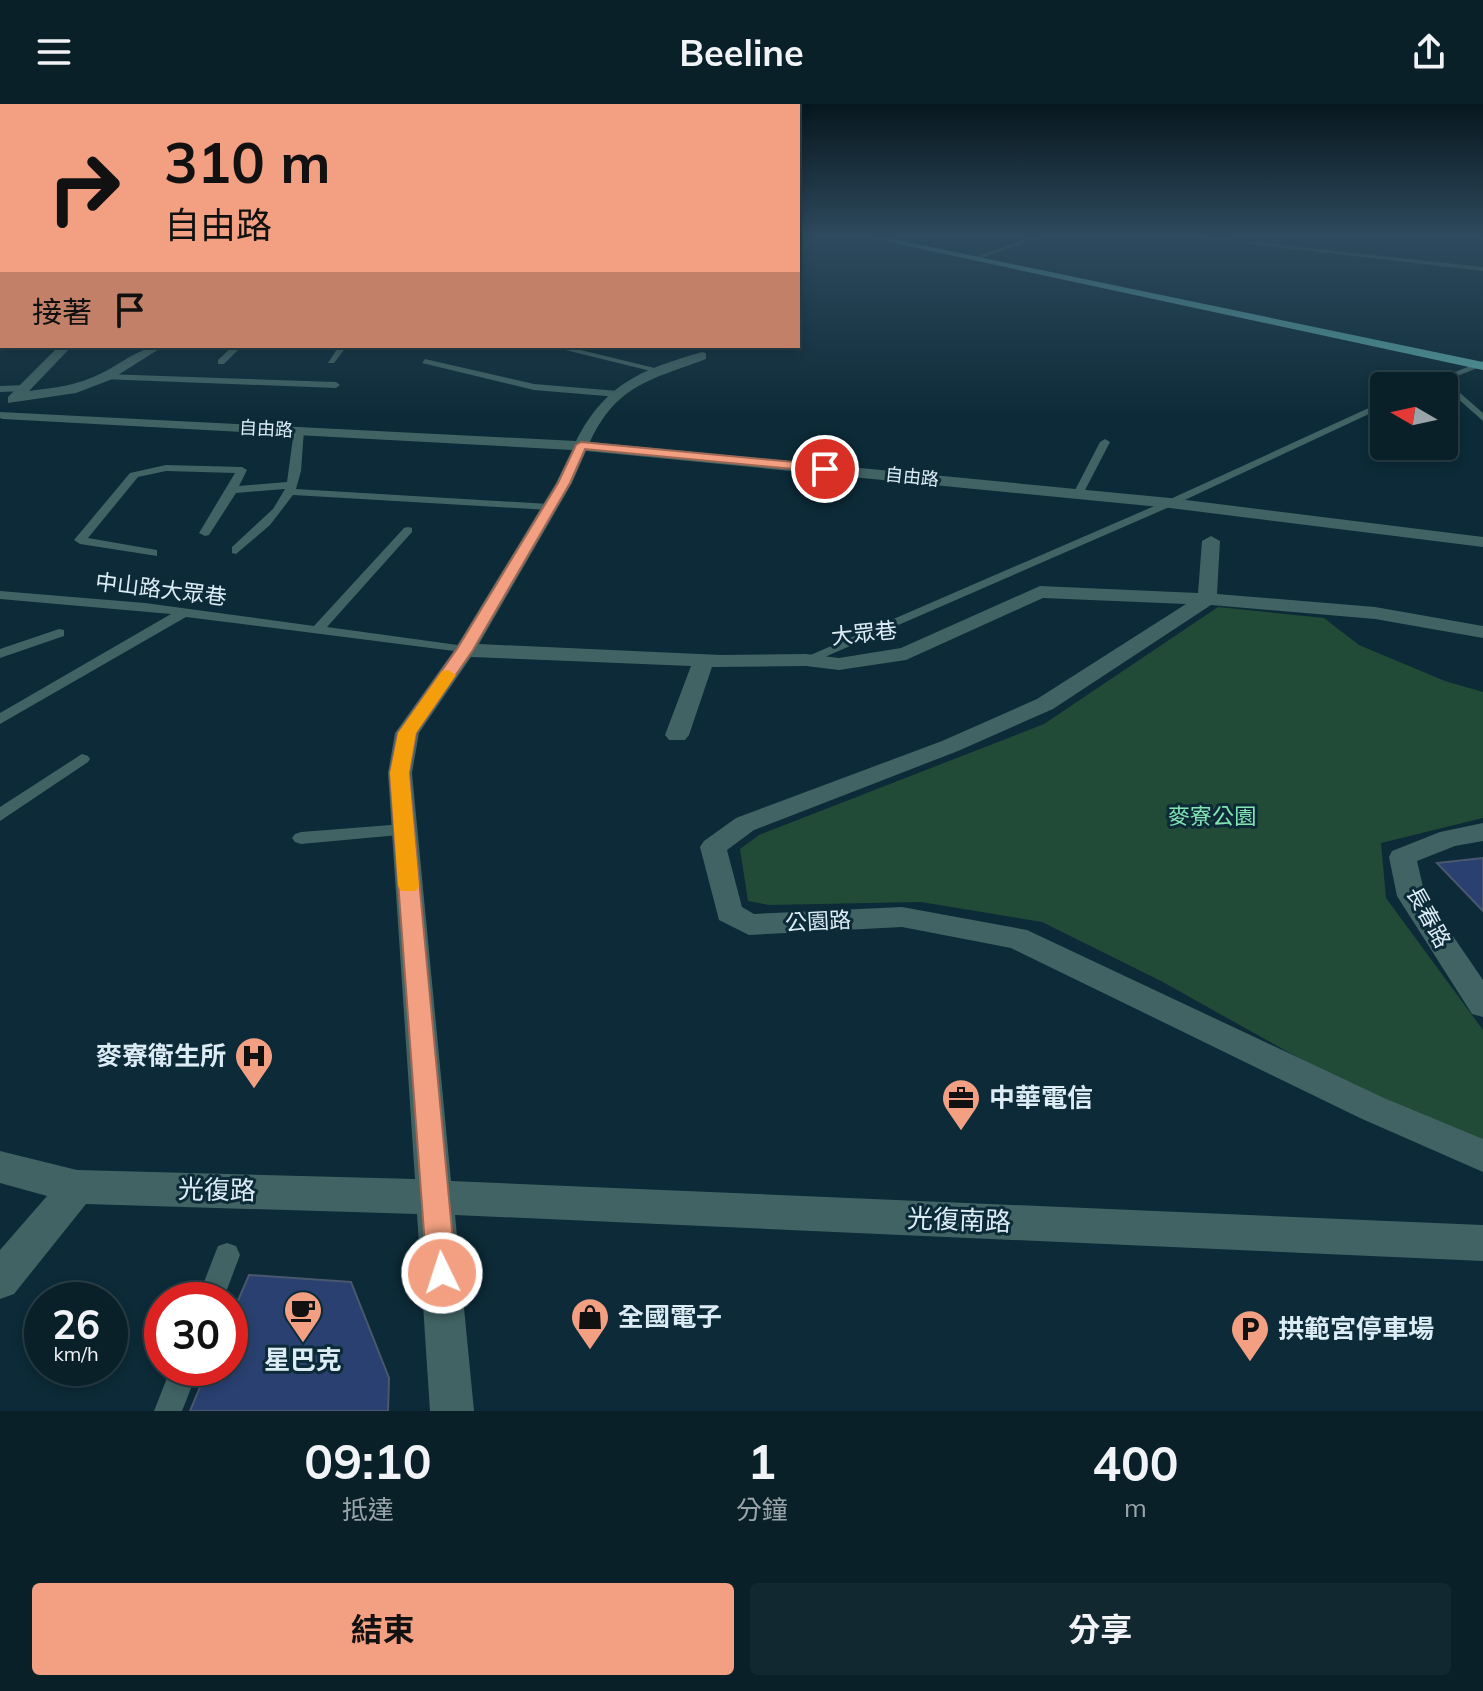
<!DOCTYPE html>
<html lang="zh-TW">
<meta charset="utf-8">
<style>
body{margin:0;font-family:Mulish,"Noto Sans TC",sans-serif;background:#122831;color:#f1f3f6;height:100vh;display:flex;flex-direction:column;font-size:30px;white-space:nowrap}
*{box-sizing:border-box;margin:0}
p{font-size:26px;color:#99a3a8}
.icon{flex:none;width:44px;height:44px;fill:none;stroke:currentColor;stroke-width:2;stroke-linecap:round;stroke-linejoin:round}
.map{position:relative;height:1307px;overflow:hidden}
.drawer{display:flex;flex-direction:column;background:#092029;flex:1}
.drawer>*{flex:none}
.guide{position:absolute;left:0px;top:0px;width:800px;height:244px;box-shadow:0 4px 12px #0003,0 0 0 2px #293e46;background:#f2a081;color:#111;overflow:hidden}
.needle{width:52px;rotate:279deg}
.controls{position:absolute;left:1370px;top:268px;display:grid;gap:16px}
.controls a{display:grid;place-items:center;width:88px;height:88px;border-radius:8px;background:#092029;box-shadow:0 4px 12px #0003,0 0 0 2px #293e46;font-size:40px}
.speed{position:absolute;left:24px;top:1178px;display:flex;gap:16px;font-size:40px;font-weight:700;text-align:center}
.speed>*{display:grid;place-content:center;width:104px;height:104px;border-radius:50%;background:#092029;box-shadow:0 4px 12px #0003,0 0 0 2px #293e46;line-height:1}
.speed small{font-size:20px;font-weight:400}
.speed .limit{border:12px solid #d22;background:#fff;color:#111}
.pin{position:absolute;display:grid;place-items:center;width:68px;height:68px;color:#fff;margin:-34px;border:4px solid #fff;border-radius:50%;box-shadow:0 2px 8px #0007}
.me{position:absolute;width:88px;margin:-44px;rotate:356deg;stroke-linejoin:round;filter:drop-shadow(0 0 6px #0008)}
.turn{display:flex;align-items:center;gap:28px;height:168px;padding:0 32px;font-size:36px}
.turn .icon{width:104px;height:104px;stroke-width:2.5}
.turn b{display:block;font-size:56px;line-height:68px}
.then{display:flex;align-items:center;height:76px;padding:0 32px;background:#0003;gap:16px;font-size:30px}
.eta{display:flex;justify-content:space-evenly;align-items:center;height:136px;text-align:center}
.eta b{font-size:48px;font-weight:700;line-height:56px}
.button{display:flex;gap:16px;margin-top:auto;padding:16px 32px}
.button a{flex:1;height:92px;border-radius:8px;background:#f2a081;color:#111;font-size:32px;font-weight:700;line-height:92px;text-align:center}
.button a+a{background:#122831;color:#f1f3f6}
header{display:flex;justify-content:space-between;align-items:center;height:104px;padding:0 32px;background:#092029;font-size:36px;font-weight:700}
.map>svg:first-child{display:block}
.green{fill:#214b36}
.building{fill:#294070;stroke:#4a576f;stroke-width:2}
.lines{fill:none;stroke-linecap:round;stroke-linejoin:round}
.lane{fill:#416363;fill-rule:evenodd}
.street{fill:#416363;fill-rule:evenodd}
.primary{fill:#55a09f;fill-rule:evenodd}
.route{fill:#f2a081;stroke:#9d6854;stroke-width:2}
.slow{fill:#f59e0b}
.labels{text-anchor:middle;stroke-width:6;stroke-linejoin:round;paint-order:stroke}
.far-street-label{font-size:18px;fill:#dbecf5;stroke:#0c2a37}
.street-label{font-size:22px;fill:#dbecf5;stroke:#0c2a37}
.park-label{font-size:22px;fill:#83e5b3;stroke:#0c2a37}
.near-poi-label{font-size:26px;font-weight:bold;fill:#dbecf5;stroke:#0c2a37;text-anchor:start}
.near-street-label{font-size:26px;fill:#dbecf5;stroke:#0c2a37}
</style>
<header><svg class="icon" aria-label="menu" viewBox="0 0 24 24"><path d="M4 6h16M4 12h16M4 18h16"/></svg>Beeline<svg class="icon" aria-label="share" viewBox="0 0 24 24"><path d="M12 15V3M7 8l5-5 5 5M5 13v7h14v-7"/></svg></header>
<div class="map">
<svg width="1483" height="1307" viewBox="0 0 1483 1307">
<rect width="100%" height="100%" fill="#0c2a37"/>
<polygon class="green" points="1218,503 1324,514 1359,541 1445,577 1483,588 1483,714 1381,739 1386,794 1483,926 1483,1057 1161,877 1042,818 921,798 769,801 748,797 740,745 759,731 1044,620"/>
<g class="building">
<polygon points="1483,754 1483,807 1437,759"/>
<polygon points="249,1171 351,1178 389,1274 388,1307 190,1307 208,1264 230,1264 230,1215"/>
</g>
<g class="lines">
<g class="lane">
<polygon points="1035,132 1044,132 978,155 973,154"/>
<polygon points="1196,132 1483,163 1483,167 1199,134"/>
<rect x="0" y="227" width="2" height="5"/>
<polygon points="233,242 242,242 224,260 218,260 218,256"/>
<polygon points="339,242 347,242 334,259 328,259"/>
<polygon points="549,242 564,242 667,267 663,270"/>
<polygon points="425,255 534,280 618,287 622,290 618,293 534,286 422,259"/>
<polygon points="1483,257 1483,262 1431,282 1419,282"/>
<polygon points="105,270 336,278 340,281 336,284 102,275 102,271"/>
<polygon points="0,282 25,281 29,284 25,287 0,288"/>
<polygon points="1459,288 1483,309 1483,317 1456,293 1456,289"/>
<polygon points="1384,297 1384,303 1174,401 811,559 806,560 799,556 1166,397"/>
<polygon points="299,323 304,326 301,367 296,385 549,400 555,403 549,406 293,391 270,421 236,450 232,449 232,443 273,405 285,385 236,389 209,431 205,432 199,429 235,369 166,367 138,373 88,434 157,446 157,452 80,440 74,436 130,369 166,361 242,363 247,366 239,382 287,378 294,326"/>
<polygon points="1105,335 1110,338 1083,390 1074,392 1073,390 1100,338"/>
<polygon points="408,423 412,424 412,428 327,523 465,542 472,546 470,549 186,513 0,620 0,609 171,510 0,495 0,487 145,499 314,522 404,424"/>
<polygon points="59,525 64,526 64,532 0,554 0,545"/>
<polygon points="82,650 88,652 90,655 88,658 0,717 0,703"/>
<polygon points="404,720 413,726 410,730 301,740 295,738 292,734 295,730 301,728"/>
<polygon points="227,1139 236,1142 240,1151 223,1196 197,1196 218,1142"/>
<polygon points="171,1264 199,1264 182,1307 154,1307"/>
</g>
<g class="street">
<rect x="0" y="135" width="2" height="6"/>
<path d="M59 242H72L29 287C54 284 79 281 102 269 123 259 140 242 164 242L110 276 76 289 8 299V293Z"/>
<path d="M702 248 706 249V255C651 276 617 280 590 338L1170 394 1483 433V443L1170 404 586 347 572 379 479 540 721 551 806 550 839 554 901 544 1040 482 1198 489 1202 437 1211 432 1220 437 1217 490 1375 503 1483 522V534L1375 515 1211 501 1053 605 958 647 754 726 727 746 742 803 754 810 902 803 1027 826 1384 994 1483 1035V1068L1360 1014 1011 844 902 823 749 831 719 816 700 743 704 737 736 714 942 637 1037 595 1186 500 1043 494 906 556 839 566 806 562 712 563 689 631 685 636H669L665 631 691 562 471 553 419 629 412 669 451 1077 1483 1121V1157L455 1111 474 1307H430L417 1110 86 1100 14 1190 0 1195V1146L47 1092 0 1079V1047L77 1066 415 1075 388 669 395 629 455 545 556 379 572 346 3 315 0 314V308L576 337C606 279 641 266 702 248Z"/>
<polygon points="1483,719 1483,737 1455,742 1417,757 1425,791 1483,876 1483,913 1472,910 1397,792 1389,753 1392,747 1440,728"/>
</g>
<polygon class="primary" points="861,132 878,132 1483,258 1483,266"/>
</g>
<linearGradient id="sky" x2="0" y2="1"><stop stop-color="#07171e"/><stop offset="0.42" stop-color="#2e4a5e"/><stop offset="1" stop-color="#2e4a5e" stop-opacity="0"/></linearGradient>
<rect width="1483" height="315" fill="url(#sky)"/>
<polygon class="route" points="581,338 825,361 831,365 825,368 585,345 570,379 473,546 416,629 409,669 456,1169 452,1180 442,1184 431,1180 427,1169 390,669 398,629 457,545 558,379 576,341"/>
<polygon class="slow" points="448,566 456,571 416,629 409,669 419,782 416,787 401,787 398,782 390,669 398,629 442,567"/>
<defs>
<symbol id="hospital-pin" viewBox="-11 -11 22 30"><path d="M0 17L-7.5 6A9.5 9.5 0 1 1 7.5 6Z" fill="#f2a081" stroke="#0c2a37"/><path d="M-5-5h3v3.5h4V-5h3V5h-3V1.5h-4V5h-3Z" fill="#111"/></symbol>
<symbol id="office-pin" viewBox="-11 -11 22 30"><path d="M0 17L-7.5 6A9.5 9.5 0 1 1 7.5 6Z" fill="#f2a081" stroke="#0c2a37"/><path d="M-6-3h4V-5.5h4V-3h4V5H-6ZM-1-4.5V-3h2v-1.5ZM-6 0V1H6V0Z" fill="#111"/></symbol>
<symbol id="cafe-pin" viewBox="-11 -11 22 30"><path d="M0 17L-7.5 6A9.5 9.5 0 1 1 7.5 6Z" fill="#f2a081" stroke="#0c2a37"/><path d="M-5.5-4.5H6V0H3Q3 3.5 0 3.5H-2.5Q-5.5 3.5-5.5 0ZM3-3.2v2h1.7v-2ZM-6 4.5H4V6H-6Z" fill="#111"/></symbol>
<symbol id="shop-pin" viewBox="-11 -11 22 30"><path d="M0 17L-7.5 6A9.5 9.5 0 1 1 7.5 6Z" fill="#f2a081" stroke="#0c2a37"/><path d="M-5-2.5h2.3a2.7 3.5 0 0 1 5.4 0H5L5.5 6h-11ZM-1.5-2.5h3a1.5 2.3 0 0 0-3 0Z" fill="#111"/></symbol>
<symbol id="parking-pin" viewBox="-11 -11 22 30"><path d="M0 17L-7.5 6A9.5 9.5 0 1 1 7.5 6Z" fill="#f2a081" stroke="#0c2a37"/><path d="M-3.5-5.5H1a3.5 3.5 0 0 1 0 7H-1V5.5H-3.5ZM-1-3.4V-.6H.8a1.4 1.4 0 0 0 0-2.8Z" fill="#111"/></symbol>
</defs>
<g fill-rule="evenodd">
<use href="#hospital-pin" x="232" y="930" width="44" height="60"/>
<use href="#office-pin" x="939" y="972" width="44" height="60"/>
<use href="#cafe-pin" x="281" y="1184" width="44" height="60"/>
<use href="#shop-pin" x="568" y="1191" width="44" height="60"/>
<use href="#parking-pin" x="1228" y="1203" width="44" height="60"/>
</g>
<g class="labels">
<g class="far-street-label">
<text transform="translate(266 325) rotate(3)" y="6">自由路</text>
<text transform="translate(912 373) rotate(6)" y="6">自由路</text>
</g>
<g class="street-label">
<text transform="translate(161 485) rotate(7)" y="8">中山路大眾巷</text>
<text transform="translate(864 529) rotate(-6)" y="8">大眾巷</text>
<text transform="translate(1429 813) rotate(61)" y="8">長春路</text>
<text transform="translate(818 817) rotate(-3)" y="8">公園路</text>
</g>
<g class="park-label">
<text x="1212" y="720">麥寮公園</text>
</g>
<g class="near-poi-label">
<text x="226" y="961" text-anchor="end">麥寮衛生所</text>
<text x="989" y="1003">中華電信</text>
<text x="618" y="1222">全國電子</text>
<text x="1278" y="1234">拱範宮停車場</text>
<text x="303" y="1265" text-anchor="middle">星巴克</text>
</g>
<g class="near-street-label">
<text transform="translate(217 1086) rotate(1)" y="9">光復路</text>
<text transform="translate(959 1116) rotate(2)" y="9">光復南路</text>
</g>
</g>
</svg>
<div class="controls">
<a><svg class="needle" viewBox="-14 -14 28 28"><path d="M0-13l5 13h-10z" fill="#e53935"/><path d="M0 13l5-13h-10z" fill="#99a3a8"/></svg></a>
</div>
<div class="speed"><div>26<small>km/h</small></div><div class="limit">30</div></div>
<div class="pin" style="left:825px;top:365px;background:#d93025"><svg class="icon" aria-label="arrive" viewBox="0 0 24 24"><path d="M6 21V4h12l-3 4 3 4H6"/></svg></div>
<svg class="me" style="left:442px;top:1169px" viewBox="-20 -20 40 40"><circle r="17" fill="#f2a081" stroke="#fff" stroke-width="3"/><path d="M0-11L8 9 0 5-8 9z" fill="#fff"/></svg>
<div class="guide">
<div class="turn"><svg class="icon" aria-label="right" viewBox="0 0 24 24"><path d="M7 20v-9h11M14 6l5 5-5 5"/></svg><div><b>310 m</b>自由路</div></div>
<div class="then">接著<svg class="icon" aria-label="arrive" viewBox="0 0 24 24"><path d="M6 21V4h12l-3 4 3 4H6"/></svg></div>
</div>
</div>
<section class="drawer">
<div class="eta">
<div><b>09:10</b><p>抵達</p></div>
<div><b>1</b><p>分鐘</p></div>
<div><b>400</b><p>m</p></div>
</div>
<div class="button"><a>結束</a><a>分享</a></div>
</section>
